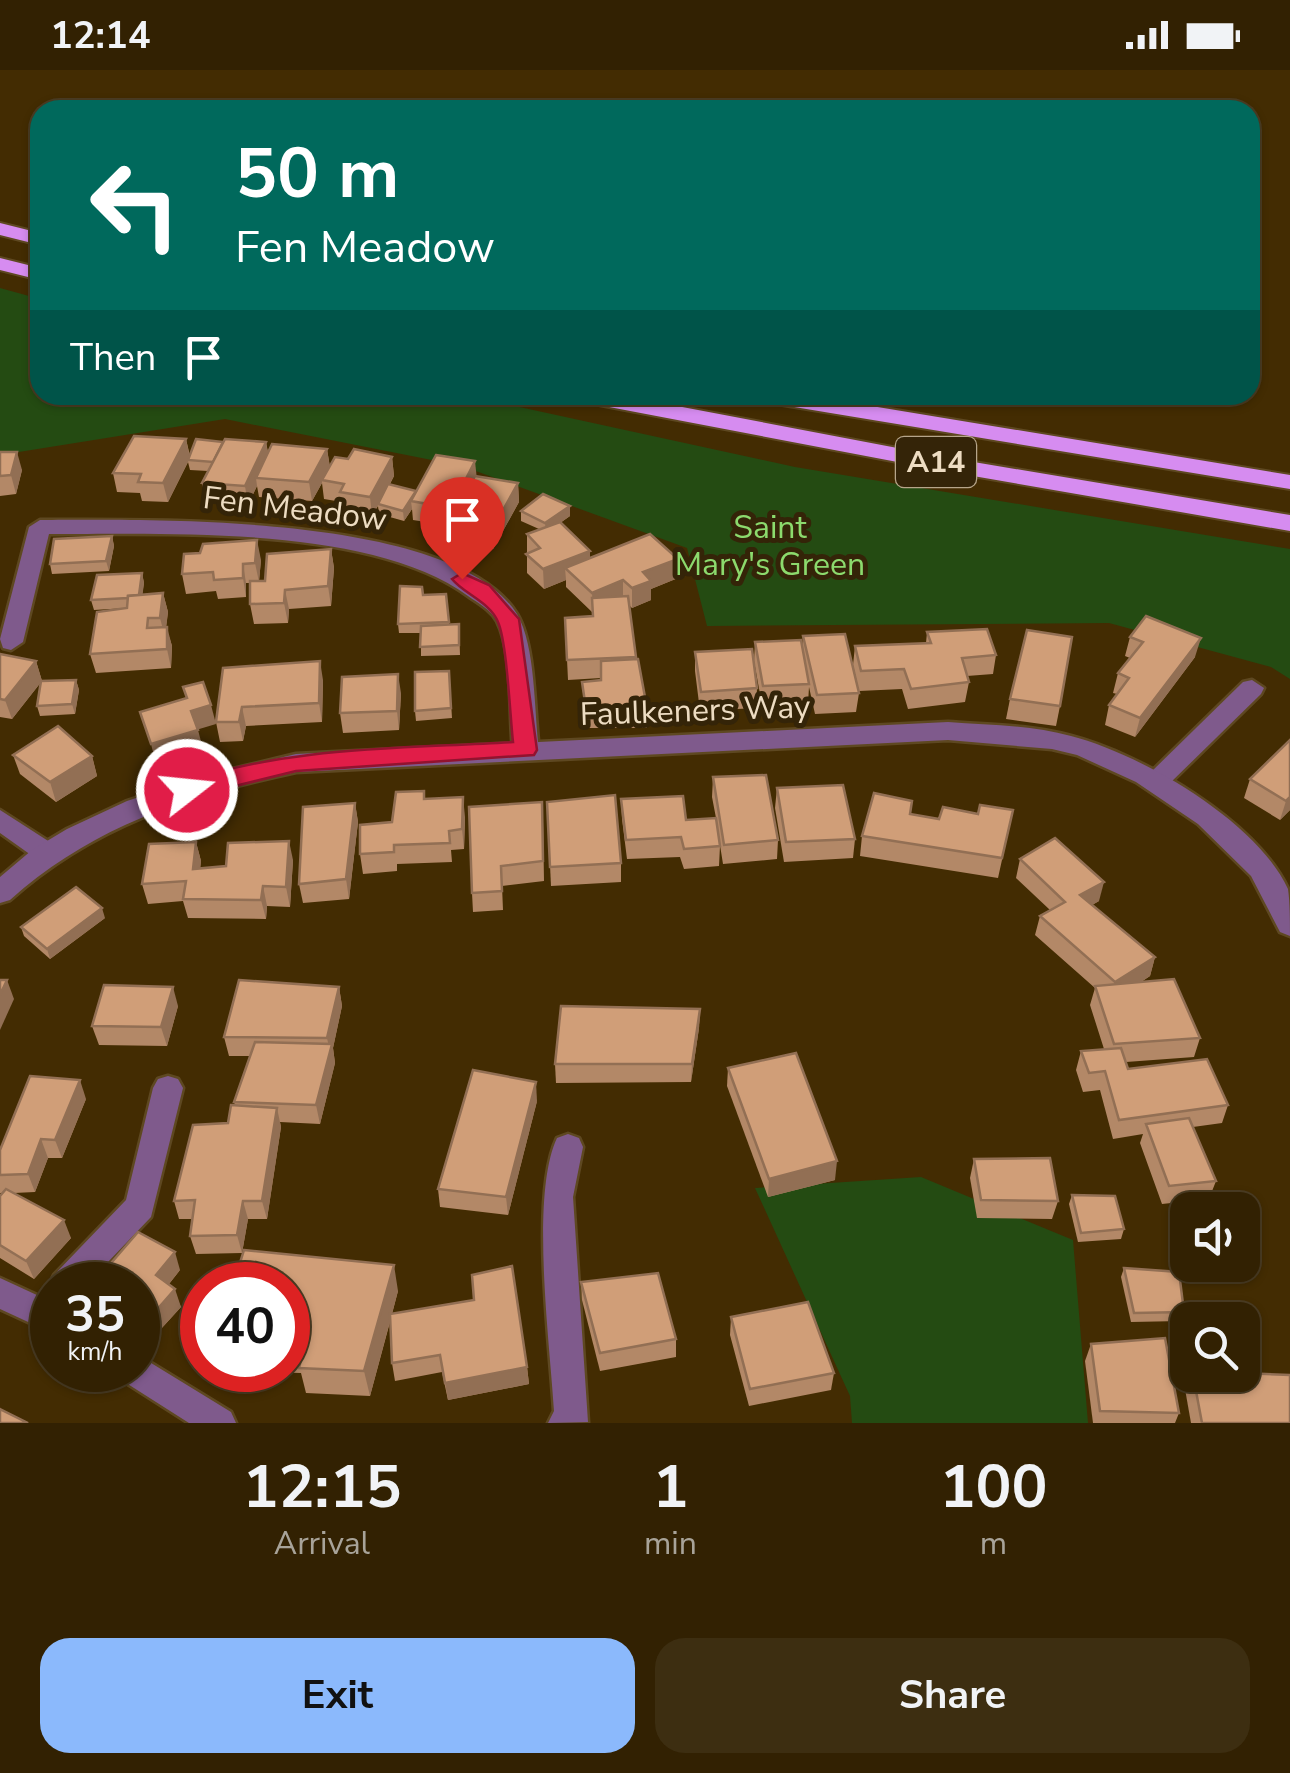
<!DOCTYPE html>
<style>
body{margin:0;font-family:"Nunito Sans",sans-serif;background:#3d2e11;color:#f1f3f6;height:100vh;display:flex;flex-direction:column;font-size:38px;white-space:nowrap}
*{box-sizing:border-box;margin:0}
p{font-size:32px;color:#a8a399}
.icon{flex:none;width:55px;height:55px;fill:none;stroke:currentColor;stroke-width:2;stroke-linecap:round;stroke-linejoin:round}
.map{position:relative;height:1353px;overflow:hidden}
.sheet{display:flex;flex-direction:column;background:#322102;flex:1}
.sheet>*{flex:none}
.guide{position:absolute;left:30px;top:30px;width:1230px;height:305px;border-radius:30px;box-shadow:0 2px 8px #0004,0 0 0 2px #4d3e24;background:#00695c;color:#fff;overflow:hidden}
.tools{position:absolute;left:1170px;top:1122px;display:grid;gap:20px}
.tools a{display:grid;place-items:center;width:90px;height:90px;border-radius:20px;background:#322102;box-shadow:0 2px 8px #0004,0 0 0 2px #4d3e24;font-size:50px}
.speed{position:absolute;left:30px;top:1192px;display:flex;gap:20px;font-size:50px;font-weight:700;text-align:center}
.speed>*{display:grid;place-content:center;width:130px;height:130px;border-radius:50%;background:#322102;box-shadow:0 2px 8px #0004,0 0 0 2px #4d3e24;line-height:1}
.speed small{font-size:25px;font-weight:400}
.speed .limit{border:15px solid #d22;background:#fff;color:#111}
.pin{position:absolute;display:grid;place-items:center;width:85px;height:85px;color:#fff;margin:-102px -42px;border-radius:50% 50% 50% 0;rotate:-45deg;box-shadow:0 0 10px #0007}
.pin .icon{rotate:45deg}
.me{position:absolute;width:110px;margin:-55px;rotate:74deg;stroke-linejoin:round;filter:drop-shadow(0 0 8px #0008)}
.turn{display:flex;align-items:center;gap:35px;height:210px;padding:0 40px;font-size:45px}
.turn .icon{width:130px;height:130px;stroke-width:2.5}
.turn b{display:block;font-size:70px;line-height:85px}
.then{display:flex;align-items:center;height:95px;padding:0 40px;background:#0003;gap:20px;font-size:38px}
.eta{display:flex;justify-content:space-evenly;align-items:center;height:170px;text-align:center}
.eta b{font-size:60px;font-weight:700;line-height:70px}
.button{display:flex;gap:20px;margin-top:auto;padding:20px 40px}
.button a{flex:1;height:115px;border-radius:30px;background:#8bb9fc;color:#111;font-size:40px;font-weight:700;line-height:115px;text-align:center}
.button a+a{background:#3d2e11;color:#f1f3f6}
.status{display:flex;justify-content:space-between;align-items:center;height:70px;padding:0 50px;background:#322102;direction:ltr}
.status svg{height:28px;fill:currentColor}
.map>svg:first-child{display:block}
.green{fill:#244b12}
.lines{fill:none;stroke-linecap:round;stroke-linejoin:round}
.minor-casing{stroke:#5e4821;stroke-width:5}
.tertiary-casing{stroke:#5e4821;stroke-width:5}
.trunk-casing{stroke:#5e4821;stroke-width:4}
.minor{fill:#7f5a8c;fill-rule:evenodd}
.tertiary{fill:#7f5a8c;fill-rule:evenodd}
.trunk{fill:#d68cf0;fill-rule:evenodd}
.wall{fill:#b38867}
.shaded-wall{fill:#926f54}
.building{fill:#d09e78;stroke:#926f54;stroke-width:2.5}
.route{fill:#e11d48;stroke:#92132f;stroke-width:2.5}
.labels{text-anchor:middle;stroke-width:10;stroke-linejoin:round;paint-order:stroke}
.shield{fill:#342408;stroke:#b6a58a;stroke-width:2.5}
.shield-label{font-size:30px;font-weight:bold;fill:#eddcc2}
.street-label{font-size:32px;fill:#eddcc2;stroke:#342408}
.park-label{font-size:32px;fill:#8cda6d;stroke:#342408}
</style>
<div class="status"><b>12:14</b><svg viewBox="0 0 49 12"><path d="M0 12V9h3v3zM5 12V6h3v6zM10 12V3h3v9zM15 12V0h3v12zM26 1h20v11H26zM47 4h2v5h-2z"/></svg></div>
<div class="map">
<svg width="1290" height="1353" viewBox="0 0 1290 1353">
<rect width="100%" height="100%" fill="#432c02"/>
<g class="green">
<polygon points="0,218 40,229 40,325 465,325 795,397 1290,479 1290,609 1271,597 1109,553 707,556 687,478 462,396 225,349 0,385"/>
<polygon points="921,1107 1073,1170 1088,1353 852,1353 850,1326 755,1118"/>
</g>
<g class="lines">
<defs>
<g id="minor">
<path d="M40 450C149 450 453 442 517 544 536 576 534 642 539 680L526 689 513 680C509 644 513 582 497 551 491 540 478 533 468 526 372 455 166 464 49 464L23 572 11 580 3 578 0 569 29 457Z"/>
<polygon points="1252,610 1264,618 1261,624 1167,716 1149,716 1145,710 1149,704 1243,612"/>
<polygon points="0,740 56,776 60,783 56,790 38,790 0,763"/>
<polygon points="168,1006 178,1009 183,1018 151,1147 86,1215 52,1215 52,1223 49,1215 54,1205 126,1130 153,1018 158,1009"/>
<path d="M568 1064 579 1068 583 1077 573 1127 588 1352 548 1353 554 1341C550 1274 530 1125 557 1068Z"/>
<polygon points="0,1208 52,1232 52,1263 0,1239"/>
<polygon points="138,1285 231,1342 236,1353 189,1353 123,1311 118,1300 138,1300"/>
</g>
<path id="tertiary" d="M948 652C989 655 1031 655 1071 666 1141 684 1257 751 1288 819 1290 832 1290 852 1290 866L1280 862 1251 806 1198 754 1136 712 1077 685 1052 679 948 670 296 702C189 725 92 756 10 830L0 833V807L32 780 67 759 127 731 199 707 296 684Z"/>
<g id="trunk">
<polygon points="0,153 40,163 40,175 0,165"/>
<polygon points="0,188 40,198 40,210 0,200"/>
<polygon points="572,325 619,325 950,388 1290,445 1290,461 950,402 583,332"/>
<polygon points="753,325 805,325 1290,405 1290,419 764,332"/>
</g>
</defs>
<use href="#minor" class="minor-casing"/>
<use href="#tertiary" class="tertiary-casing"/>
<use href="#trunk" class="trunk-casing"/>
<use href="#minor" class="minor"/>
<use href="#tertiary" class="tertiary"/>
<use href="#trunk" class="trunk"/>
</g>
<g class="wall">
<polygon points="186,369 190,386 223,372 266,372 268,382 327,379 330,397 348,389 392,387 394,406 390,414 416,421 476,406 518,413 519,432 493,479 452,472 450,456 413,450 412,439 404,451 379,444 378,436 372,446 343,441 342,432 324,429 322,413 312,431 259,427 257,416 248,435 206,432 202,413 208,401 190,400 188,392 168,432 142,431 140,423 117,422 113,403"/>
<polygon points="0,382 22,400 16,424 0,426"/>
<polygon points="521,441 570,446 560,453 590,481 590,488 678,508 651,519 651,530 632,538 629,535 636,589 647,638 647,658 586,658 582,612 601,610 601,608 568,610 565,548 592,546 592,542 566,517 566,510 544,519 527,503 527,464 539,459 521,451"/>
<polygon points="112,466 114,476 109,501 52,504 50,494"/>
<polygon points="331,479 334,498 331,536 289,539 288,553 254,554 250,534 250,513 246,513 246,527 218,529 216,521 186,524 182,504 261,490 259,511 265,511"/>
<polygon points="142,503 144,513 142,525 163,523 168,542 166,557 172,576 171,598 96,603 90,584 127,538 94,540 91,530"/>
<polygon points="446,524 449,554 459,554 460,585 421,586 421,563 399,563 398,554 423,525"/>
<polygon points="927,562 996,585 993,604 967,606 969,612 965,632 908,639 902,619 859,621 853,595 855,576 926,573"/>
<polygon points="803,566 859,623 856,642 815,644 809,617 808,634 762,635 754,591 755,572 802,577"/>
<polygon points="1130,567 1195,587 1135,667 1105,655 1109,635 1117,624 1113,623 1118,603 1130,588 1125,586"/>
<polygon points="695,582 757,618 756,638 700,641 695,601"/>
<polygon points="0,584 36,591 42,611 76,610 79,620 75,644 40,646 37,636 41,612 12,649 0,647"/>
<polygon points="223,598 323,610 322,652 246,656 243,671 220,672 216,652"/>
<polygon points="449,601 452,648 416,651 415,641"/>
<polygon points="401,623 399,660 343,663 340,643"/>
<polygon points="1010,629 1060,636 1056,656 1006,649"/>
<polygon points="1290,670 1290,740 1280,750 1244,728 1250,709"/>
<polygon points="13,685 92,686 97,706 56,732 20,704"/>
<polygon points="713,707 778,770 777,789 723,794 716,750 720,776 719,796 684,799 680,787 627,789 622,749 621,729 686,750 716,748 712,727"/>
<polygon points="777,718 855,769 853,788 784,792 775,738"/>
<polygon points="425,729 465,747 464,779 451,780 452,792 397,794 397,801 363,804 360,784 392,752"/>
<polygon points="547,732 621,793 621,812 551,816"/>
<polygon points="355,733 358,752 349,829 303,833 299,814"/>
<polygon points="1013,740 998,808 860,786 862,766 910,744 939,749"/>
<polygon points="543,751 544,811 502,816 503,840 473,842 472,823"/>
<polygon points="196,772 201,791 200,799 293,790 290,837 267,836 266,849 188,848 183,831 148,834 142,814"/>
<polygon points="1020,789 1099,831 1092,835 1155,887 1150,906 1141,912 1200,968 1194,987 1126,992 1128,999 1228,1035 1222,1053 1193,1057 1216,1111 1209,1129 1162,1134 1140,1073 1143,1064 1113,1069 1100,1020 1083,1022 1076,1000 1081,981 1104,979 1090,935 1095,918 1035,865 1040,846 1050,840 1016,808"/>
<polygon points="105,848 50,889 24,866 21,857"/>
<polygon points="339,917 342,936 333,978 335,993 320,1054 280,1052 281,1057 267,1149 248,1149 242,1183 196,1184 190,1166 193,1149 179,1149 174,1131 228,1053 235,1035 234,1032 250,986 229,986 224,967"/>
<polygon points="178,936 167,976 99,975 92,956"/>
<polygon points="700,939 699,958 691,1012 556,1013 555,994"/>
<polygon points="728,998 835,1110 768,1127 727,1016"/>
<polygon points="86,1029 62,1088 48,1088 35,1122 14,1123 71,1168 34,1209 0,1188 0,1126 2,1123 0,1123 0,1080"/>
<polygon points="537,1031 508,1145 440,1137 438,1119"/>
<polygon points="974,1089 1058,1131 1052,1149 977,1148 970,1108"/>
<polygon points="1072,1125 1124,1159 1121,1169 1078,1172 1069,1134"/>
<polygon points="1124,1198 1184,1242 1181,1251 1131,1252 1121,1207"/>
<polygon points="180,1200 169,1214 181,1237 160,1260 143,1251 138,1257 138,1215"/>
<polygon points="581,1212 676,1269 676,1287 600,1301 582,1230"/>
<polygon points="288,1215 398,1221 392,1244 527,1297 529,1314 448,1330 442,1302 395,1311 392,1293 390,1252 370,1326 306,1323 301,1303 223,1301 223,1300 288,1300"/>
<polygon points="731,1247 834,1303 831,1320 749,1336 730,1265"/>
<polygon points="1091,1274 1179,1343 1175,1353 1093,1353 1085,1291"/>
<polygon points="1190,1305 1242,1305 1290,1353 1191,1353 1185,1319"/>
</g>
<g class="shaded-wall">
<polygon points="186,369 190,388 168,432 163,413"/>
<polygon points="266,372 269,391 256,408 257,416 248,435 245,416"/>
<polygon points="327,379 330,398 322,410 322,413 312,431 309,412"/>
<polygon points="17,382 22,400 16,424 11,405"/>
<polygon points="392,387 394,406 372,446 370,427"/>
<polygon points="475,391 477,410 452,453 451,438"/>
<polygon points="518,413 519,432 493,479 492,460"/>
<polygon points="416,421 411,431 412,439 404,451 403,441"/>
<polygon points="570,436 570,446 546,463 545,453"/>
<polygon points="112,466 114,476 109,501 106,491"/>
<polygon points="257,470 261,490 259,512 255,493"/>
<polygon points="331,479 334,498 331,536 328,516"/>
<polygon points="590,481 590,501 565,498 566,510 544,519 543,499"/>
<polygon points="678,489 678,508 651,519 651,530 632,538 632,518 643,502"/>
<polygon points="243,494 246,513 246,527 243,508"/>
<polygon points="142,503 144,513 141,537 139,527"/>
<polygon points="623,510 623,529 593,542 592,523"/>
<polygon points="285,520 289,539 288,553 284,533"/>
<polygon points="163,523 168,542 165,567 160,548"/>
<polygon points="167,557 172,576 171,598 167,579"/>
<polygon points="1201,568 1195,587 1135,667 1140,648"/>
<polygon points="36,591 42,611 12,649 5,630"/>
<polygon points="320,591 323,610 322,652 319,633"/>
<polygon points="398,604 401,623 399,660 397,641"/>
<polygon points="76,610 79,620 75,644 72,634"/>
<polygon points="211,635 216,654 196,660 191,641"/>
<polygon points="242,637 246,656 243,671 239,652"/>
<polygon points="198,660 203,679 156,694 151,674"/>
<polygon points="92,686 97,706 56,732 50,712"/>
<polygon points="463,727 465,747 464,779 462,759"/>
<polygon points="1290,727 1290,740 1280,750 1286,731"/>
<polygon points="355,733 358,752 349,829 346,809"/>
<polygon points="289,771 293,790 290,837 286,817"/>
<polygon points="196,772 201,791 198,819 193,799"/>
<polygon points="1104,812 1099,831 1075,845 1080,825"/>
<polygon points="263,816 267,836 266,849 261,830"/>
<polygon points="102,838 105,848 50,889 47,879"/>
<polygon points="1155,887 1150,906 1110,932 1115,912"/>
<polygon points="7,910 14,929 0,960 0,925"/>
<polygon points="173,917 178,936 167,976 161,957"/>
<polygon points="339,917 342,936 333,978 335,993 320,1054 316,1035 330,982 327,968"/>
<polygon points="700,939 699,958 691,1012 692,994"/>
<polygon points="80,1010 86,1029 62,1088 55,1070"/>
<polygon points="536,1012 537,1031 508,1145 506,1127"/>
<polygon points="277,1038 281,1057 267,1149 262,1131"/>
<polygon points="41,1069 48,1088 35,1122 28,1104"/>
<polygon points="837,1091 835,1110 768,1127 769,1109"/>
<polygon points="243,1131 248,1149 242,1183 237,1165"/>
<polygon points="64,1150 71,1168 34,1209 26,1191"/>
<polygon points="175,1182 180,1200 162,1223 156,1205"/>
<polygon points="394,1195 398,1221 370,1326 364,1301"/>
<polygon points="175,1219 181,1237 160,1260 154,1243"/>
<polygon points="138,1237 143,1251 138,1257"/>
<polygon points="527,1297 529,1314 448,1330 445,1313"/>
</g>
<g class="building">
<polygon points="134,366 186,369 163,413 138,412 141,404 113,403"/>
<polygon points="196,369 223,372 213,392 188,390"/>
<polygon points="225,369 266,372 245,416 202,413"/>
<polygon points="272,374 327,379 309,412 256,408"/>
<polygon points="354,379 392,387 370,427 340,422 344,414 322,410 335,387 348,389"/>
<polygon points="0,382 17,382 11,405 0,406"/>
<polygon points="436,385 475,391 451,438 411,431"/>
<polygon points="475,406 518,413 492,460 450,452"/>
<polygon points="388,414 416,421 403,441 378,434"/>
<polygon points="543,424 570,436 545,453 521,441"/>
<polygon points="560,452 590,481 543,499 526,484 540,478 527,464"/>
<polygon points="650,464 678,489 643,502 651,511 632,518 623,510 592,523 565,498"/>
<polygon points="112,466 106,491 50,494 54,469"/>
<polygon points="257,470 255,493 243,494 243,508 214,510 213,502 182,504 184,484 200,483 203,474"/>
<polygon points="331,479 328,516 285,520 284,533 250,534 250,511 265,511 267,484"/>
<polygon points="142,503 139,525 128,526 128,528 91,530 97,505"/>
<polygon points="400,516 422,517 423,525 446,524 449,552 398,554"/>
<polygon points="163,523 160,548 148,548 147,558 167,557 167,579 90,584 97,542 127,538 128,526"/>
<polygon points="628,526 636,587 567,590 565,548 593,546 592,528"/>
<polygon points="1146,546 1201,568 1140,648 1109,635 1129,608 1118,603 1143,572 1130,567"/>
<polygon points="459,554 459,575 420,577 421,556"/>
<polygon points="987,559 996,585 962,588 969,612 911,619 904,599 861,601 855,576 931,573 927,562"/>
<polygon points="1027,560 1072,567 1060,636 1010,629"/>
<polygon points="845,564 859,623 817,625 803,566"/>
<polygon points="801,570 809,614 763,616 755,572"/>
<polygon points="752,579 757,618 701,622 695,582"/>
<polygon points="0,584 36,591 5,630 0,629"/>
<polygon points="638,589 647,638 586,639 582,612 601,610 601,591"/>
<polygon points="320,591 319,633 242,637 239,652 216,652 223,598"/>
<polygon points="449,601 451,638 415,641 415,602"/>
<polygon points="398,604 397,641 340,643 342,607"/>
<polygon points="76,610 72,634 37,636 41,611"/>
<polygon points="203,612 211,635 191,641 198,660 151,674 140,642 187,628 183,617"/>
<polygon points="58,656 92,686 50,712 13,685"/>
<polygon points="1290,670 1290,727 1286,731 1250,709"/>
<polygon points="766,705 778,770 724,775 713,707"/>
<polygon points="843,715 855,769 786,772 777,718"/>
<polygon points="424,721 424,729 463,727 462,759 449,761 450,773 394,775 394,782 360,784 360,755 392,752 396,722"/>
<polygon points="874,723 912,731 910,744 939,749 943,737 978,744 980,735 1013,740 1002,788 862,766"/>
<polygon points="615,725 621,793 550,797 547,732"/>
<polygon points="683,726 686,750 716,748 720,776 684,779 681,767 626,770 621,729"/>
<polygon points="542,732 543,791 501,796 502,821 472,823 469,737"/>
<polygon points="355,733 346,809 299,814 303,737"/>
<polygon points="1055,768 1104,812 1080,825 1155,887 1115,912 1040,846 1065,832 1020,789"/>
<polygon points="289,771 286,817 263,816 261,830 183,829 186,811 142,814 149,774 196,772 193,799 226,796 228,773"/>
<polygon points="76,817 102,838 47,879 21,857"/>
<polygon points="1174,909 1200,968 1114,974 1095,916"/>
<polygon points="0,910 7,910 0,925"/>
<polygon points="239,910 339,917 327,968 224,967"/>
<polygon points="104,915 173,917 161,957 92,956"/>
<polygon points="561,936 700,939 692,994 555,994"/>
<polygon points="255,972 332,974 316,1035 234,1032"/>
<polygon points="1121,978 1128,999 1207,989 1228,1035 1119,1050 1105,1001 1089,1003 1081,981"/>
<polygon points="796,983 837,1091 769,1109 728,998"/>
<polygon points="473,1000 536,1012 506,1127 438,1119"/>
<polygon points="30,1006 80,1010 55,1070 41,1069 28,1104 0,1105 0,1080"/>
<polygon points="231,1035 277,1038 262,1131 243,1131 237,1165 190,1166 195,1130 174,1131 193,1055 228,1053"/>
<polygon points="1189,1048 1216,1111 1169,1116 1146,1054"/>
<polygon points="1050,1088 1058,1131 981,1130 974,1089"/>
<polygon points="6,1119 64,1150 26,1191 0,1175 0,1126"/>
<polygon points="1072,1125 1115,1126 1124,1159 1081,1163"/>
<polygon points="138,1162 175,1182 156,1205 175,1219 154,1243 138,1234 138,1215 92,1215"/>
<polygon points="244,1180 394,1195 364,1301 299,1298 304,1278 288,1277 288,1215 233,1215"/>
<polygon points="512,1196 527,1297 445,1313 440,1285 392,1293 390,1244 474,1230 472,1205"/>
<polygon points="1124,1198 1179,1202 1184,1242 1134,1243"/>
<polygon points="658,1203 676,1269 600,1283 581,1212"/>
<polygon points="808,1232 834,1303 750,1319 731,1247"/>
<polygon points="1165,1268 1179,1343 1100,1341 1091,1274"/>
<polygon points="1242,1303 1290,1305 1290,1353 1202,1353 1193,1305 1242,1305"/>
<polygon points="0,1339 28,1353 0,1353"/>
</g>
<path class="route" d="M462 503 489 515 519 549 537 680 534 685 296 701 187 728 179 726 176 720 179 714C286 676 401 679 513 672 510 645 507 573 498 552 490 532 464 524 452 509Z"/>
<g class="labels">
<rect class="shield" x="896" y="367" width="80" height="50" rx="8"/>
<g class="shield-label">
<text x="936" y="402">A14</text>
</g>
<g class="street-label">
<text transform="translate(295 438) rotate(7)" y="11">Fen Meadow</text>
<text transform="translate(695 640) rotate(-2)" y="11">Faulkeners Way</text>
</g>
<g class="park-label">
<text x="770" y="468">Saint<tspan x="770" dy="37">Mary's Green</tspan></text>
</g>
</g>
</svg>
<div class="tools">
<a><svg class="icon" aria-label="sound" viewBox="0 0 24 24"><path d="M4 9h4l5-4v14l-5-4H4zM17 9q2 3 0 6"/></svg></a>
<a><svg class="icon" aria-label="search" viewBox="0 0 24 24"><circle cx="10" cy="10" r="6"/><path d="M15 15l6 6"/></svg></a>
</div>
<div class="speed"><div>35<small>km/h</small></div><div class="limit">40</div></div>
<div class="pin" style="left:462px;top:509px;background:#d93025"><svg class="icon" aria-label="arrive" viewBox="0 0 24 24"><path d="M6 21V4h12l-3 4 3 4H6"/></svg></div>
<svg class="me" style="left:187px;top:720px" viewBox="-20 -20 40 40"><circle r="17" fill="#e11d48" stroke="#fff" stroke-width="3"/><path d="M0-11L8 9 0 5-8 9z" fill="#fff"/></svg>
<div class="guide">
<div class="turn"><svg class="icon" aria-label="left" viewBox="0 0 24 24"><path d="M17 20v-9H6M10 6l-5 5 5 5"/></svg><div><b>50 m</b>Fen Meadow</div></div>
<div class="then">Then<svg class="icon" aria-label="arrive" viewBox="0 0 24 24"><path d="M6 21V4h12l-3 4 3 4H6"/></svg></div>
</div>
</div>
<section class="sheet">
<div class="eta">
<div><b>12:15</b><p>Arrival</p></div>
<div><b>1</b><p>min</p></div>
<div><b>100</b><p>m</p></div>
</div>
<div class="button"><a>Exit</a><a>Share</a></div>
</section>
